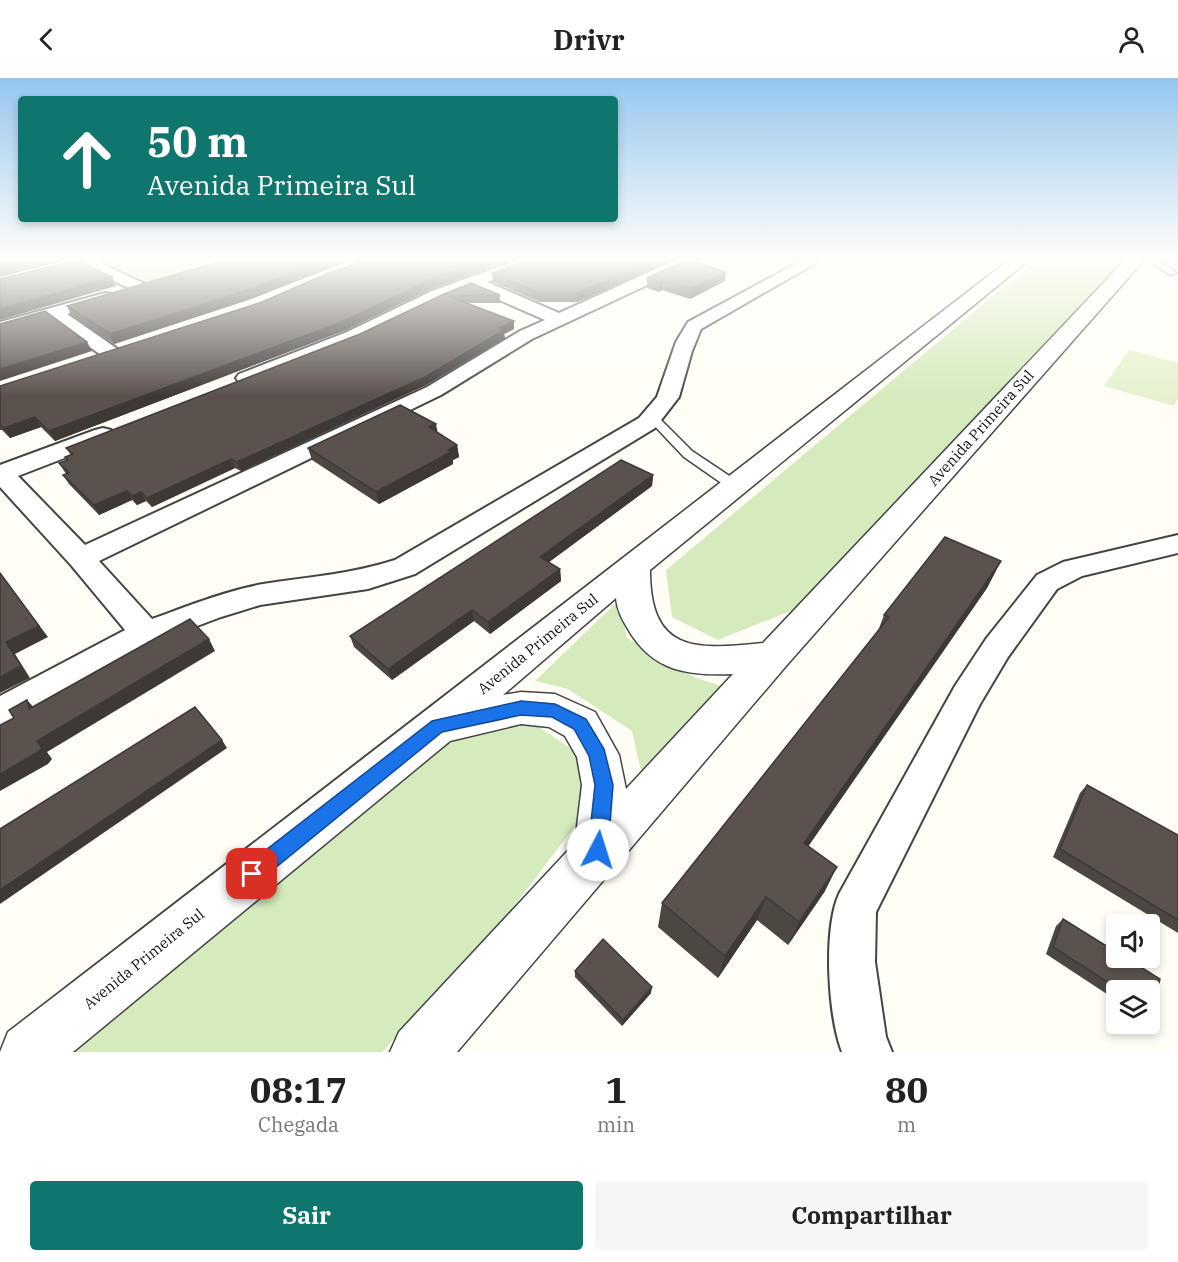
<!DOCTYPE html>
<html lang="pt">
<style>
body{margin:0;font-family:"IBM Plex Serif",serif;background:#f6f6f6;color:#222;height:100vh;display:flex;flex-direction:column;font-size:22px;white-space:nowrap}
*{box-sizing:border-box;margin:0}
p{font-size:20px;color:#767676}
.icon{flex:none;width:33px;height:33px;fill:none;stroke:currentColor;stroke-width:2;stroke-linecap:round;stroke-linejoin:round}
.map{position:relative;height:974px;overflow:hidden}
.side{display:flex;flex-direction:column;background:#fff;flex:1}
.side>*{flex:none}
.banner{position:absolute;left:18px;top:18px;width:600px;height:126px;border-radius:6px;box-shadow:0 3px 9px #0003;background:#0f766e;color:#fff;overflow:hidden}
.buttons{position:absolute;left:1106px;top:836px;display:grid;gap:12px}
.buttons a{display:grid;place-items:center;width:54px;height:54px;border-radius:6px;background:#fff;box-shadow:0 3px 9px #0003;font-size:30px}
.pin{position:absolute;display:grid;place-items:center;width:51px;height:51px;color:#fff;margin:-26px;border-radius:12px;box-shadow:0 3px 9px #0006}
.me{position:absolute;width:66px;margin:-33px;rotate:5deg;stroke-linejoin:round;filter:drop-shadow(0 0 4px #0008)}
.turn{display:flex;align-items:center;gap:21px;height:126px;padding:0 30px;font-size:27px}
.turn .icon{width:78px;height:78px;stroke-width:2.5}
.turn b{display:block;font-size:42px;line-height:51px}
.eta{display:flex;justify-content:space-evenly;align-items:center;height:102px;text-align:center}
.eta b{font-size:36px;font-weight:800;line-height:42px}
.cta{display:flex;gap:12px;margin-top:auto;padding:12px 30px}
.cta a{flex:1;height:69px;border-radius:6px;background:#0f766e;color:#fff;font-size:24px;font-weight:800;line-height:69px;text-align:center}
.cta a+a{background:#f6f6f6;color:#222}
header{display:flex;justify-content:space-between;align-items:center;height:78px;padding:0 30px;background:#fff;font-size:27px;font-weight:800}
.map>svg:first-child{display:block}
.green{fill:#d5ebbd}
.pitch{fill:#e6f2cf}
.lines{fill:none;stroke-linecap:round;stroke-linejoin:round}
.service-casing{stroke:#444;stroke-width:3}
.minor-casing{stroke:#444;stroke-width:4}
.tertiary-casing{stroke:#444;stroke-width:3}
.service{fill:#fff;fill-rule:evenodd}
.minor{fill:#fff;fill-rule:evenodd}
.tertiary{fill:#fff;fill-rule:evenodd}
.wall{fill:#4d4742}
.shaded-wall{fill:#3f3936}
.building{fill:#5a524d;stroke:#3f3936;stroke-width:1.5}
.route{fill:#1a73e8;stroke:#114b97;stroke-width:1.5}
.labels{text-anchor:middle;stroke-width:6;stroke-linejoin:round;paint-order:stroke}
.street-label{font-size:15px;fill:#111;stroke:#fff}
</style>
<header><svg class="icon" aria-label="back" viewBox="0 0 24 24"><path d="M15 5l-7 7 7 7"/></svg>Drivr<svg class="icon" aria-label="person" viewBox="0 0 24 24"><circle cx="12" cy="8" r="4"/><path d="M4 21q1-7 8-7t8 7"/></svg></header>
<div class="map">
<svg width="1178" height="974" viewBox="0 0 1178 974">
<rect width="100%" height="100%" fill="#fffdf5"/>
<g class="green">
<polygon points="72,182 223,182 227,184 131,214"/>
<polygon points="1036,182 1128,182 793,532 718,562 672,539 666,492"/>
<polygon points="619,522 627,560 696,600 731,611 642,697 632,653 568,611 535,603"/>
<polygon points="533,645 582,678 587,732 493,856 382,974 74,974 444,666"/>
</g>
<g class="pitch">
<polygon points="123,182 199,182 161,195"/>
<polygon points="1129,272 1178,285 1178,320 1174,328 1104,308"/>
</g>
<g class="lines">
<defs>
<g id="service">
<polygon points="1148,182 1158,182 1177,195 1170,197"/>
<polygon points="652,336 656,337 692,373 740,405 742,408 740,411 730,411 684,379 648,341 646,339"/>
</g>
<g id="minor">
<polygon points="67,182 94,182 147,207 149,210 147,213 135,213 82,188 0,209 0,199"/>
<path d="M518 182H540L538 185 487 204 559 235 676 182H696L694 185 532 261 441 317 99 483 152 541C188 528 225 513 263 506 307 499 352 496 395 482L639 340 657 319 676 264 688 244 803 182H821L701 251 692 273 679 319 655 350 415 496 368 511 260 527 221 539 157 563 12 645 0 649V618L125 552 71 487 0 409V387L95 352 103 350 111 352 114 357 111 362 18 398 85 467 427 309 520 253 545 242 472 210 444 221 361 262 253 304H239L236 300 239 296 347 254 432 213Z"/>
<polygon points="105,215 111,216 113,220 111,224 67,236 119,272 122,276 119,280 105,280 51,241 0,255 0,244"/>
<path d="M1178 457V475L1082 498 1057 511 1008 579 980 626 876 834 875 884 886 959 892 974H842C828 937 823 852 839 816L955 608 986 561 1037 497 1063 484Z"/>
</g>
<path id="tertiary" d="M1009 182H1029L650 492C650 575 695 572 763 565L1125 182H1144L786 588 457 974H390L399 954 575 765 582 707 577 679 565 658 549 649 521 646 450 663 73 974H0L8 954C342 698 675 439 1009 182ZM616 520C617 532 622 541 628 551 652 593 687 598 733 596L626 711 619 677 595 634 555 616 521 614 503 617Z"/>
</defs>
<use href="#service" class="service-casing"/>
<use href="#minor" class="minor-casing"/>
<use href="#tertiary" class="tertiary-casing"/>
<use href="#service" class="service"/>
<use href="#minor" class="minor"/>
<use href="#tertiary" class="tertiary"/>
</g>
<g class="wall">
<polygon points="225,182 351,182 251,221 114,266 71,237 67,228"/>
<polygon points="367,182 511,182 431,211 346,252 55,363 41,349 10,360 2,352 0,352 0,308 262,224"/>
<polygon points="529,182 675,182 577,224 540,224 493,204 492,195"/>
<polygon points="647,200 725,203 690,221 662,212 659,214 647,210"/>
<polygon points="444,216 500,217 500,225 467,225 514,251 504,256 505,260 426,307 241,393 235,390 152,429 146,423 137,427 132,422 99,437 69,406 63,397 66,396 59,385 67,382 65,379 71,377 66,370 360,256"/>
<polygon points="437,355 457,367 459,379 453,382 453,386 379,426 312,382 308,370"/>
<polygon points="653,397 652,408 549,484 560,491 561,503 490,556 474,543 392,602 354,569 350,558"/>
<polygon points="1001,483 987,510 808,768 825,813 788,867 757,842 718,900 658,849 662,825 878,553 884,537"/>
<polygon points="1087,707 1178,757 1178,855 1053,779 1080,715"/>
<polygon points="1063,841 1116,874 1116,879 1125,879 1160,901 1152,933 1149,935 1149,912 1116,912 1116,922 1046,876 1056,848"/>
<polygon points="575,893 651,915 622,948 575,899"/>
</g>
<g class="shaded-wall">
<polygon points="21,182 58,182 0,197 0,187"/>
<polygon points="327,182 351,182 251,221 114,266 110,256"/>
<polygon points="487,182 511,182 431,211 346,252 55,363 49,353 430,202"/>
<polygon points="655,182 675,182 577,224 577,215"/>
<polygon points="726,194 725,203 690,221 691,211"/>
<polygon points="112,199 116,208 0,242 0,231"/>
<polygon points="662,202 662,212 659,214 659,204"/>
<polygon points="514,243 514,251 504,256 505,260 426,307 241,393 237,384 499,250"/>
<polygon points="87,264 92,273 0,303 0,291"/>
<polygon points="35,339 41,349 10,360 4,350"/>
<polygon points="436,346 438,357 429,349"/>
<polygon points="457,367 459,379 453,382 453,386 379,426 376,414"/>
<polygon points="231,381 235,390 152,429 147,420"/>
<polygon points="653,397 652,408 541,490 540,479"/>
<polygon points="127,413 132,422 99,437 94,427"/>
<polygon points="141,414 146,423 137,427 132,418"/>
<polygon points="1001,483 987,510 794,789 804,765"/>
<polygon points="560,491 561,503 490,556 488,544"/>
<polygon points="0,495 48,559 15,576 30,600 0,615 0,599 6,564"/>
<polygon points="472,532 474,543 392,602 388,591"/>
<polygon points="209,561 215,573 47,674 52,681 48,686 0,713 0,696 37,663"/>
<polygon points="27,622 37,633 29,631"/>
<polygon points="222,662 227,670 0,826 0,812"/>
<polygon points="837,789 825,813 788,867 799,844"/>
<polygon points="766,819 757,842 718,900 725,878"/>
<polygon points="652,909 651,915 622,948 623,942"/>
</g>
<g class="building">
<polygon points="0,182 21,182 0,187"/>
<polygon points="77,182 112,199 0,231 0,201"/>
<polygon points="225,182 327,182 248,212 110,256 67,228"/>
<polygon points="367,182 487,182 430,202 344,243 49,353 35,339 4,350 0,346 0,308 262,224 326,196"/>
<polygon points="529,182 655,182 577,215 539,215 492,195"/>
<polygon points="686,182 691,182 726,194 691,211 662,202 659,204 647,200"/>
<polygon points="471,205 500,217 448,218 514,243 499,250 504,252 425,299 237,384 231,381 147,420 141,414 132,418 127,413 94,427 63,397 69,395 59,385 68,382 65,379 73,376 66,370 360,256 444,216"/>
<polygon points="45,233 87,264 0,291 0,246"/>
<polygon points="400,327 436,346 429,349 457,367 448,372 451,374 376,414 308,370"/>
<polygon points="621,382 653,397 540,479 560,491 488,544 472,532 388,591 350,558"/>
<polygon points="945,459 1001,483 804,765 837,789 799,844 766,819 725,878 662,825 889,539 884,537"/>
<polygon points="0,495 39,548 6,564 21,588 0,599"/>
<polygon points="190,541 209,561 37,663 42,670 38,674 0,696 0,647 14,640 9,632 27,622 29,631"/>
<polygon points="195,629 222,662 0,812 0,751"/>
<polygon points="1087,707 1178,757 1178,842 1060,771"/>
<polygon points="1063,841 1116,874 1116,879 1125,879 1160,901 1152,933 1149,931 1149,912 1120,912 1053,869"/>
<polygon points="603,861 652,909 623,942 575,893"/>
</g>
<linearGradient id="sky" x2="0" y2="1"><stop stop-color="#95c6ee"/><stop offset="0.57" stop-color="#fffefa"/><stop offset="1" stop-color="#fffefa" stop-opacity="0"/></linearGradient>
<rect width="1178" height="318" fill="url(#sky)"/>
<polygon class="route" points="521,623 555,626 586,641 604,671 613,707 608,772 605,779 598,782 591,779 588,772 595,707 589,678 574,651 552,639 521,637 442,654 259,803 252,806 244,803 241,796 244,789 432,643"/>
<g class="labels">
<g class="street-label">
<text transform="translate(981 350) rotate(-48)" y="5">Avenida Primeira Sul</text>
<text transform="translate(538 566) rotate(-39)" y="5">Avenida Primeira Sul</text>
<text transform="translate(144 881) rotate(-39)" y="5">Avenida Primeira Sul</text>
</g>
</g>
</svg>
<div class="buttons">
<a><svg class="icon" aria-label="sound" viewBox="0 0 24 24"><path d="M4 9h4l5-4v14l-5-4H4zM17 9q2 3 0 6"/></svg></a>
<a><svg class="icon" aria-label="layers" viewBox="0 0 24 24"><path d="M12 4l9 5-9 5-9-5zM3 14l9 5 9-5"/></svg></a>
</div>
<div class="pin" style="left:252px;top:796px;background:#d93025"><svg class="icon" aria-label="arrive" viewBox="0 0 24 24"><path d="M6 21V4h12l-3 4 3 4H6"/></svg></div>
<svg class="me" style="left:598px;top:772px" viewBox="-20 -20 40 40"><circle r="19" fill="#fff"/><path d="M0-13L10 11 0 6-10 11z" fill="#1a73e8"/></svg>
<div class="banner">
<div class="turn"><svg class="icon" aria-label="ahead" viewBox="0 0 24 24"><path d="M12 20V5M6 11l6-6 6 6"/></svg><div><b>50 m</b>Avenida Primeira Sul</div></div>
</div>
</div>
<section class="side">
<div class="eta">
<div><b>08:17</b><p>Chegada</p></div>
<div><b>1</b><p>min</p></div>
<div><b>80</b><p>m</p></div>
</div>
<div class="cta"><a>Sair</a><a>Compartilhar</a></div>
</section>
